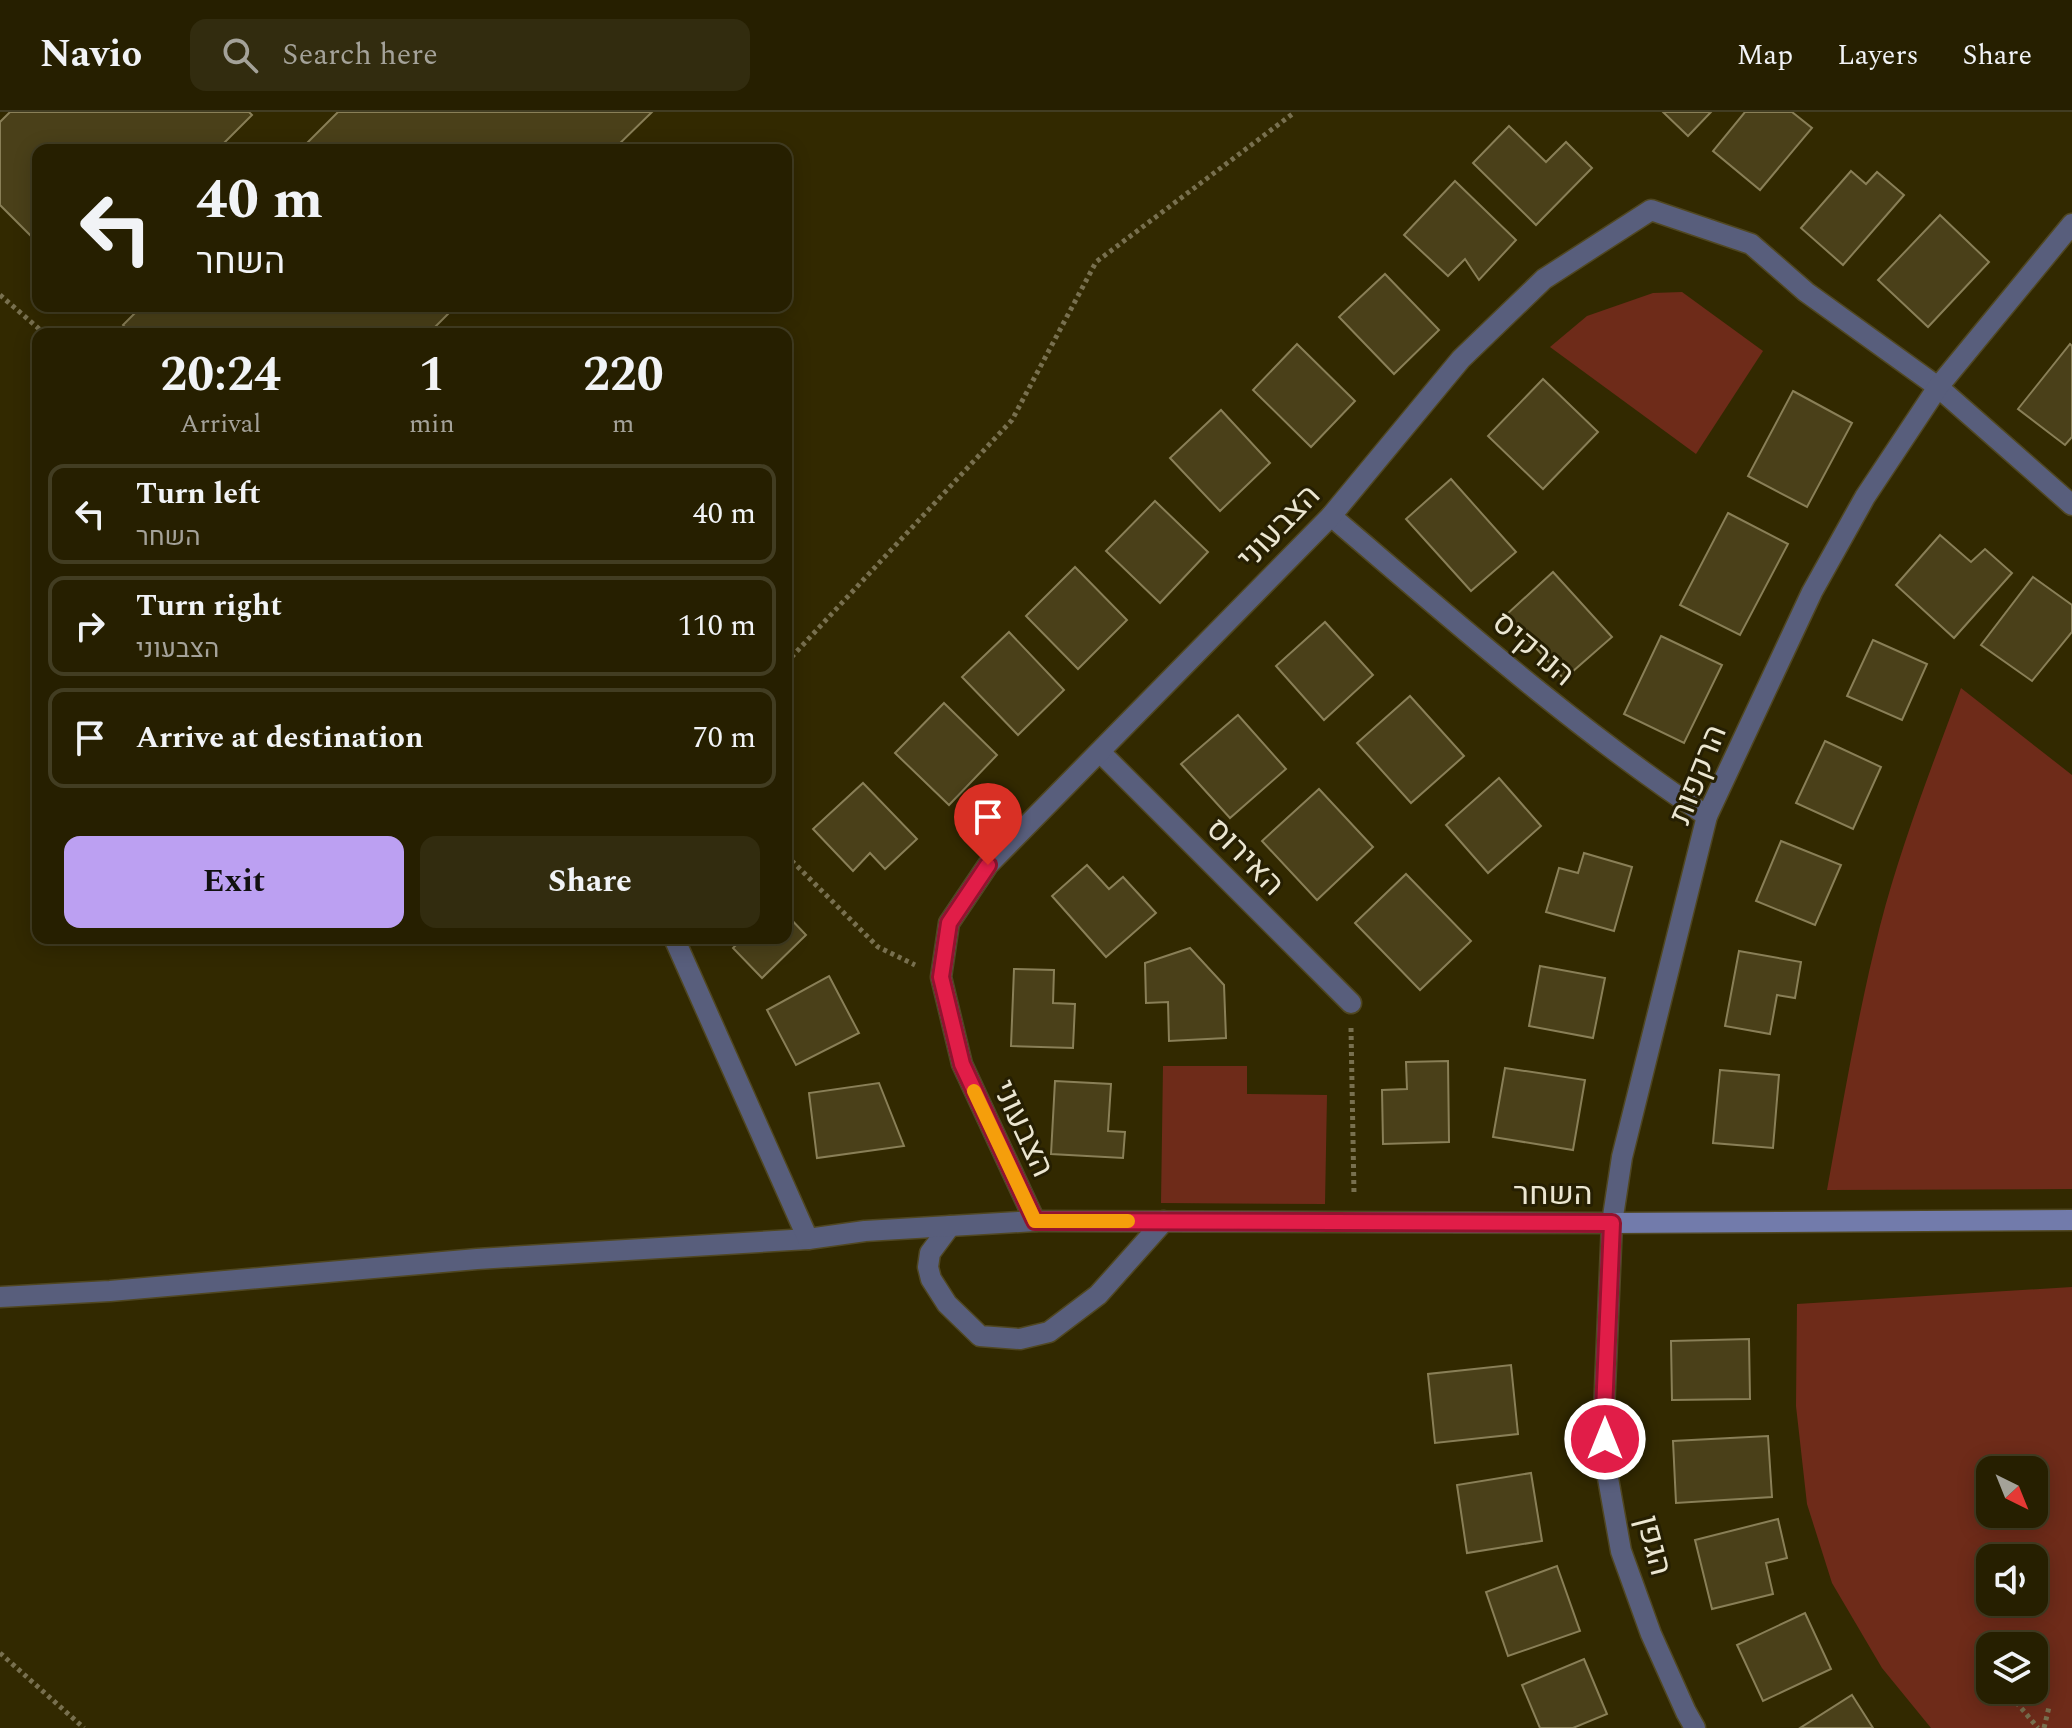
<!DOCTYPE html>
<meta charset="utf-8">
<style>
body{margin:0;font-family:Spectral,Heebo,serif;background:#322c0f;color:#f1f3f6;height:100vh;display:flex;flex-direction:column;font-size:30px;white-space:nowrap}
*{box-sizing:border-box;margin:0}
p{font-size:26px;color:#a4a299}
.icon{flex:none;width:44px;height:44px;fill:none;stroke:currentColor;stroke-width:2;stroke-linecap:round;stroke-linejoin:round}
.map{position:relative;flex:1;overflow:hidden}
.side{position:absolute;left:32px;top:216px;width:760px;height:616px;display:flex;flex-direction:column;background:#261f00;border-radius:16px;box-shadow:0 4px 20px #0003,0 0 0 2px #423d22}
.side>*{flex:none}
.banner{position:absolute;left:32px;top:32px;width:760px;height:168px;border-radius:16px;box-shadow:0 4px 20px #0003,0 0 0 2px #423d22;background:#261f00;color:#f1f3f6;overflow:hidden}
.needle{width:52px;rotate:137deg}
.controls{position:absolute;left:1976px;top:1344px;display:grid;gap:16px}
.controls a{display:grid;place-items:center;width:72px;height:72px;border-radius:16px;background:#261f00;box-shadow:0 4px 20px #0003,0 0 0 2px #423d22;font-size:40px}
.pin{position:absolute;display:grid;place-items:center;width:68px;height:68px;color:#fff;margin:-82px -34px;border-radius:50% 50% 50% 0;rotate:-45deg;box-shadow:0 0 8px #0007}
.pin .icon{rotate:45deg}
.me{position:absolute;width:88px;margin:-44px;rotate:0deg;stroke-linejoin:round;filter:drop-shadow(0 0 6px #0008)}
.turn{display:flex;align-items:center;gap:28px;height:168px;padding:0 32px;font-size:36px}
.turn .icon{width:104px;height:104px;stroke-width:2.5}
.turn b{display:block;font-size:56px;line-height:68px}
.eta{display:flex;justify-content:space-evenly;align-items:center;height:136px;text-align:center}
.eta b{font-size:48px;font-weight:700;line-height:56px}
.action{display:flex;gap:16px;margin-top:auto;padding:16px 32px}
.action a{flex:1;height:92px;border-radius:16px;background:#bca0f2;color:#111;font-size:32px;font-weight:700;line-height:92px;text-align:center}
.action a+a{background:#322c0f;color:#f1f3f6}
ul{padding:0;list-style:none}
li{display:flex;align-items:center;gap:24px;height:100px;margin:0 16px 12px;padding:0 16px;border:4px solid #423d22;border-radius:16px}
li div{flex:1}
li b{display:block;font-size:30px}
li em{font-style:normal}
header{display:flex;align-items:center;gap:48px;box-sizing:border-box;height:112px;padding:0 40px;background:#261f00;border-bottom:2px solid #423d22}
header strong{font-size:38px}
nav{display:flex;gap:44px;margin-inline-start:auto;font-size:28px}
.search{width:560px;height:72px;background:#322c0f;display:flex;align-items:center;gap:20px;box-sizing:border-box;padding:0 28px;border-radius:16px;color:#a4a299;font-size:30px}
.map>svg:first-child{display:block}
.green{fill:#6e2b19;fill-rule:evenodd}
.building{fill:#4a4019;stroke:#897f57;stroke-width:2}
.lines{fill:none;stroke-linecap:round;stroke-linejoin:round}
.lane-casing{stroke:#504721;stroke-width:23}
.street-casing{stroke:#504721;stroke-width:23}
.secondary-casing{stroke:#504721;stroke-width:23}
.path{stroke:#78704f;stroke-width:5;stroke-dasharray:4 4;stroke-linecap:butt}
.lane{stroke:#585e7c;stroke-width:20}
.street{stroke:#585e7c;stroke-width:20}
.secondary{stroke:#727bab;stroke-width:20}
.route-casing{stroke:#92132f;stroke-width:20}
.route{stroke:#e11d48;stroke-width:14}
.slow{stroke:#f59e0b;stroke-width:14}
.labels{text-anchor:middle;stroke-width:6;stroke-linejoin:round;paint-order:stroke}
.street-label{font-size:32px;fill:#ebe6d1;stroke:#261f02}
</style>
<header>
<strong>Navio</strong>
<div class="search"><svg class="icon" aria-label="search" viewBox="0 0 24 24"><circle cx="10" cy="10" r="6"/><path d="M15 15l6 6"/></svg>Search here</div>
<nav><a>Map</a><a>Layers</a><a>Share</a></nav>
</header>
<div class="map">
<svg width="2072" height="1616" viewBox="0 0 2072 1616">
<rect width="100%" height="100%" fill="#322900"/>
<g class="green">
<polygon points="1682,180 1763,239 1696,342 1550,235 1587,204 1653,181"/>
<path d="M1961 576 2072 663V1077L1827 1078C1843 990 1858 901 1880 814 1901 733 1932 654 1961 576Z"/>
<polygon points="1163,954 1247,954 1247,982 1327,983 1325,1092 1161,1091"/>
<path d="M2072 1175V1616H1931L1882 1556 1832 1471 1807 1392 1796 1294 1797 1192ZM1990 1358H2034V1402H1990ZM2034 1446V1490H1990V1446ZM1990 1534H2034V1578H1990Z"/>
</g>
<g class="building">
<polygon points="10,0 249,0 252,3 217,38 38,38 38,131 0,93 0,10"/>
<polygon points="338,0 652,0 613,38 300,38"/>
<polygon points="1663,0 1711,0 1688,24"/>
<polygon points="1745,0 1792,0 1812,16 1760,78 1713,39"/>
<polygon points="1509,14 1546,50 1566,30 1592,56 1536,113 1473,51"/>
<polygon points="1851,59 1866,72 1877,60 1904,83 1843,153 1801,116"/>
<polygon points="1455,69 1516,128 1479,168 1465,147 1448,164 1404,123"/>
<polygon points="1940,103 1989,150 1928,215 1878,168"/>
<polygon points="1385,162 1439,218 1394,262 1339,205"/>
<polygon points="142,194 456,194 428,222 132,222 123,213"/>
<polygon points="1297,232 1355,289 1311,335 1253,278"/>
<polygon points="2070,232 2072,234 2072,325 2065,333 2018,297"/>
<polygon points="1543,267 1598,320 1543,377 1488,324"/>
<polygon points="1793,279 1852,311 1807,395 1748,364"/>
<polygon points="1221,298 1270,351 1220,399 1170,346"/>
<polygon points="1451,367 1516,440 1471,479 1406,407"/>
<polygon points="1155,389 1208,440 1160,491 1106,439"/>
<polygon points="1728,401 1788,432 1740,523 1680,493"/>
<polygon points="1940,423 1971,450 1985,437 2012,461 1954,526 1896,473"/>
<polygon points="1075,455 1127,508 1078,557 1026,504"/>
<polygon points="1553,460 1612,525 1564,567 1506,503"/>
<polygon points="2033,465 2072,493 2072,520 2032,569 1981,533"/>
<polygon points="1325,510 1373,563 1324,608 1276,554"/>
<polygon points="1009,520 1064,578 1018,623 962,565"/>
<polygon points="1661,524 1722,553 1684,631 1624,602"/>
<polygon points="1873,528 1927,552 1902,608 1847,584"/>
<polygon points="1410,584 1464,644 1411,691 1357,631"/>
<polygon points="944,591 997,643 949,693 895,641"/>
<polygon points="1238,603 1286,657 1230,706 1181,652"/>
<polygon points="1825,629 1881,655 1853,717 1796,691"/>
<polygon points="1499,666 1541,714 1488,761 1446,713"/>
<polygon points="863,671 917,727 885,757 870,741 853,759 813,717"/>
<polygon points="1319,677 1373,735 1317,788 1262,729"/>
<polygon points="1781,729 1841,753 1815,813 1756,789"/>
<polygon points="1584,741 1632,755 1614,819 1546,800 1559,756 1578,761"/>
<polygon points="1087,753 1109,777 1123,765 1156,801 1106,845 1052,784"/>
<polygon points="1406,762 1471,829 1420,878 1355,811"/>
<polygon points="786,802 806,823 762,866 733,836 743,826 786,826"/>
<polygon points="1190,836 1224,873 1226,926 1169,929 1168,890 1146,891 1145,851"/>
<polygon points="1739,839 1801,850 1795,886 1777,883 1770,922 1725,914"/>
<polygon points="1540,854 1605,866 1593,926 1529,914"/>
<polygon points="1014,857 1054,858 1053,891 1075,892 1073,936 1011,934"/>
<polygon points="829,864 859,921 796,953 767,898"/>
<polygon points="1448,949 1449,1030 1383,1032 1382,978 1407,977 1406,950"/>
<polygon points="1505,956 1585,968 1573,1038 1493,1025"/>
<polygon points="1720,958 1779,963 1773,1036 1713,1031"/>
<polygon points="1055,969 1111,972 1108,1019 1125,1020 1123,1046 1051,1042"/>
<polygon points="879,971 904,1034 817,1046 809,981"/>
<polygon points="1749,1227 1750,1287 1672,1288 1671,1229"/>
<polygon points="1511,1253 1518,1322 1435,1331 1428,1262"/>
<polygon points="1768,1324 1772,1385 1676,1391 1673,1329"/>
<polygon points="1531,1361 1542,1429 1467,1441 1457,1373"/>
<polygon points="1778,1407 1787,1446 1766,1451 1773,1482 1712,1497 1695,1428"/>
<polygon points="1557,1454 1580,1519 1508,1544 1486,1480"/>
<polygon points="1805,1501 1831,1557 1763,1589 1737,1533"/>
<polygon points="1584,1547 1607,1602 1573,1616 1540,1616 1522,1573"/>
<polygon points="1852,1583 1873,1616 1800,1616"/>
</g>
<g class="lines">
<defs>
<g id="lane">
<polyline points="950,1114 930,1141 928,1155 931,1167 947,1192 980,1224 1020,1227 1049,1220 1098,1183 1164,1109"/>
<polyline points="0,1185 110,1179 477,1147 808,1127"/>
</g>
<g id="street">
<path d="M1331 404C1453 508 1573 615 1707 704"/>
<polyline points="1100,640 1351,891"/>
<polyline points="674,826 808,1127 865,1119 1035,1109 962,952 941,865 949,811 988,753 1331,404 1461,247 1544,167 1651,98 1751,132 1806,180 1938,275 2072,393"/>
<polyline points="1695,1616 1686,1600 1651,1522 1621,1439 1606,1355 1604,1299 1612,1111 1622,1045 1707,704 1812,480 1865,385 1938,275 2072,112"/>
</g>
<polyline id="secondary" points="1035,1109 1612,1111 2072,1108"/>
</defs>
<use href="#lane" class="lane-casing"/>
<use href="#street" class="street-casing"/>
<use href="#secondary" class="secondary-casing"/>
<g class="path">
<polyline points="0,183 45,222"/>
<polyline points="786,551 1012,308 1096,150 1295,0"/>
<polyline points="786,743 878,835 915,853"/>
<polyline points="1351,916 1354,1082"/>
<polyline points="0,1541 84,1616"/>
<polyline points="1988,1555 1990,1558"/>
<polyline points="2006,1578 2038,1616"/>
<polyline points="2044,1616 2049,1595"/>
</g>
<use href="#lane" class="lane"/>
<use href="#street" class="street"/>
<use href="#secondary" class="secondary"/>
</g>
<g class="lines">
<defs>
<polyline id="route" points="988,753 949,811 941,865 962,952 1035,1109 1612,1111 1604,1299 1605,1327"/>
</defs>
<use href="#route" class="route-casing"/>
<use href="#route" class="route"/>
<polyline class="slow" points="974,979 1035,1109 1128,1109"/>
</g>
<g class="labels">
<g class="street-label">
<text transform="translate(1278 414) rotate(-46)" y="11">הצבעוני</text>
<text transform="translate(1534 536) rotate(40)" y="11">הנרקיס</text>
<text transform="translate(1697 662) rotate(-68)" y="11">הרקפות</text>
<text transform="translate(1246 744) rotate(45)" y="11">האירוס</text>
<text transform="translate(1024 1016) rotate(65)" y="11">הצבעוני</text>
<text x="1553" y="1092">השחר</text>
<text transform="translate(1655 1433) rotate(75)" y="11">הגפן</text>
</g>
</g>
</svg>
<div class="controls">
<a><svg class="needle" viewBox="-14 -14 28 28"><path d="M0-13l5 13h-10z" fill="#e53935"/><path d="M0 13l5-13h-10z" fill="#a4a299"/></svg></a>
<a><svg class="icon" aria-label="sound" viewBox="0 0 24 24"><path d="M4 9h4l5-4v14l-5-4H4zM17 9q2 3 0 6"/></svg></a>
<a><svg class="icon" aria-label="layers" viewBox="0 0 24 24"><path d="M12 4l9 5-9 5-9-5zM3 14l9 5 9-5"/></svg></a>
</div>
<div class="pin" style="left:988px;top:753px;background:#d93025"><svg class="icon" aria-label="arrive" viewBox="0 0 24 24"><path d="M6 21V4h12l-3 4 3 4H6"/></svg></div>
<svg class="me" style="left:1605px;top:1327px" viewBox="-20 -20 40 40"><circle r="17" fill="#e11d48" stroke="#fff" stroke-width="3"/><path d="M0-11L8 9 0 5-8 9z" fill="#fff"/></svg>
<div class="banner">
<div class="turn"><svg class="icon" aria-label="left" viewBox="0 0 24 24"><path d="M17 20v-9H6M10 6l-5 5 5 5"/></svg><div><b>40 m</b>השחר</div></div>
</div>
<section class="side">
<div class="eta">
<div><b>20:24</b><p>Arrival</p></div>
<div><b>1</b><p>min</p></div>
<div><b>220</b><p>m</p></div>
</div>
<ul>
<li><svg class="icon" aria-label="left" viewBox="0 0 24 24"><path d="M17 20v-9H6M10 6l-5 5 5 5"/></svg><div><b>Turn left</b><p>השחר</p></div><em>40 m</em></li>
<li><svg class="icon" aria-label="right" viewBox="0 0 24 24"><path d="M7 20v-9h11M14 6l5 5-5 5"/></svg><div><b>Turn right</b><p>הצבעוני</p></div><em>110 m</em></li>
<li><svg class="icon" aria-label="arrive" viewBox="0 0 24 24"><path d="M6 21V4h12l-3 4 3 4H6"/></svg><div><b>Arrive at destination</b></div><em>70 m</em></li>
</ul>
<div class="action"><a>Exit</a><a>Share</a></div>
</section>
</div>
